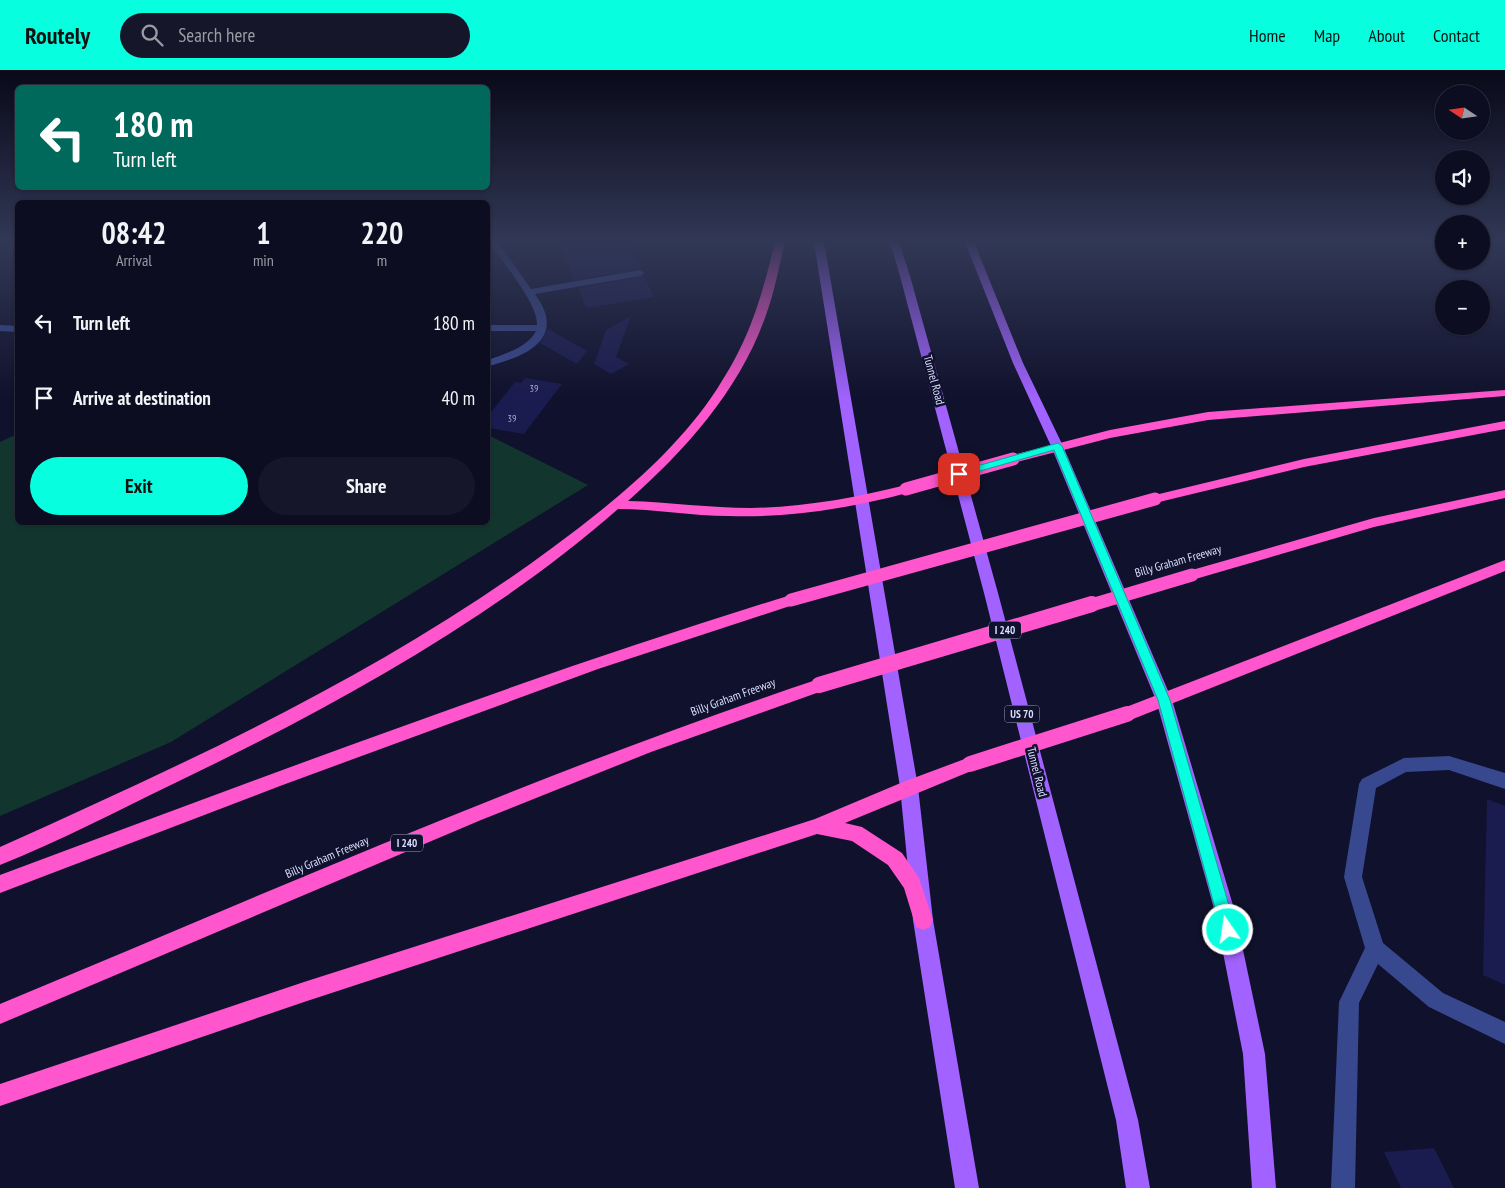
<!DOCTYPE html>
<meta charset="utf-8">
<style>
body{margin:0;font-family:"PT Sans Narrow",sans-serif;background:#15162a;color:#f1f3f6;height:100vh;display:flex;flex-direction:column;font-size:19px;white-space:nowrap}
*{box-sizing:border-box;margin:0}
p{font-size:16px;color:#9a9ca5}
.icon{flex:none;width:28px;height:28px;fill:none;stroke:currentColor;stroke-width:2;stroke-linecap:round;stroke-linejoin:round}
.map{position:relative;flex:1;overflow:hidden}
.panel{position:absolute;left:15px;top:130px;width:475px;height:325px;display:flex;flex-direction:column;background:#0c0d21;border-radius:8px;box-shadow:0 1px 4px #0004,0 0 0 1px #2c2d3f}
.panel>*{flex:none}
.banner{position:absolute;left:15px;top:15px;width:475px;height:105px;border-radius:8px;box-shadow:0 1px 4px #0004,0 0 0 1px #2c2d3f;background:#00695c;color:#fff;overflow:hidden}
.needle{width:32px;rotate:283deg}
.controls{position:absolute;left:1435px;top:15px;display:grid;gap:10px}
.controls a{display:grid;place-items:center;width:55px;height:55px;border-radius:50%;background:#0c0d21;box-shadow:0 1px 4px #0004,0 0 0 1px #2c2d3f;font-size:25px}
.pin{position:absolute;display:grid;place-items:center;width:42px;height:42px;color:#fff;margin:-21px;border-radius:10px;box-shadow:0 2px 8px #0006}
.me{position:absolute;width:55px;margin:-28px;rotate:347deg;stroke-linejoin:round;filter:drop-shadow(0 0 4px #0008)}
.turn{display:flex;align-items:center;gap:18px;height:105px;padding:0 15px;font-size:22px}
.turn .icon{width:65px;height:65px;stroke-width:2.5}
.turn b{display:block;font-size:35px;line-height:42px}
.eta{display:flex;justify-content:space-evenly;align-items:center;height:85px;text-align:center}
.eta b{font-size:30px;font-weight:700;line-height:35px}
.action{display:flex;gap:10px;margin-top:auto;padding:10px 15px}
.action a{flex:1;height:58px;border-radius:30px;background:#07ffe0;color:#111;font-size:20px;font-weight:700;line-height:58px;text-align:center}
.action a+a{background:#15162a;color:#f1f3f6}
ul{padding:0;list-style:none}
li{display:flex;align-items:center;gap:15px;height:75px;padding:0 15px}
li div{flex:1}
li b{display:block;font-size:19px}
li em{font-style:normal}
header{display:flex;align-items:center;gap:30px;box-sizing:border-box;height:70px;padding:0 25px;background:#07ffe0;color:#111}
header strong{font-size:24px}
nav{display:flex;gap:28px;margin-inline-start:auto;font-size:18px}
.search{width:350px;height:45px;background:#15162a;display:flex;align-items:center;gap:12px;box-sizing:border-box;padding:0 18px;border-radius:28px;color:#9a9ca5;font-size:19px}
.map>svg:first-child{display:block}
.green{fill:#12362d}
.building{fill:#1a1b4e}
.lines{fill:none;stroke-linecap:round;stroke-linejoin:round}
.minor{fill:#38488e;fill-rule:evenodd}
.major{fill:#a162ff;fill-rule:evenodd}
.highway{fill:#ff56cd;fill-rule:evenodd}
.highway-bridge-far1{stroke:#ff56cd;stroke-width:13}
.highway-bridge{stroke:#ff56cd;stroke-width:16}
.route{fill:#07ffe0;stroke:#05a692}
.labels{text-anchor:middle;stroke-width:5;stroke-linejoin:round;paint-order:stroke}
.number-label{font-size:10px;fill:#abaed3}
.shield{fill:#10112c;stroke:#9ea1c0;stroke-width:1}
.shield-label{font-size:11px;font-weight:bold;fill:#dbdfff}
.street-label{font-size:12px;fill:#dbdfff;stroke:#10112c}
</style>
<header>
<strong>Routely</strong>
<div class="search"><svg class="icon" aria-label="search" viewBox="0 0 24 24"><circle cx="10" cy="10" r="6"/><path d="M15 15l6 6"/></svg>Search here</div>
<nav><a>Home</a><a>Map</a><a>About</a><a>Contact</a></nav>
</header>
<div class="map">
<svg width="1505" height="1118" viewBox="0 0 1505 1118">
<rect width="100%" height="100%" fill="#10112c"/>
<polygon class="green" points="17,364 18,452 488,452 488,365 588,415 171,672 0,746 0,372"/>
<g class="building">
<polygon points="559,172 632,172 633,183 641,198 574,210"/>
<polygon points="644,206 654,227 586,238 578,218"/>
<polygon points="631,246 616,287 629,294 611,304 594,294 606,260"/>
<polygon points="548,259 587,281 577,294 540,273"/>
<polygon points="525,308 562,314 524,364 488,358 488,346 515,312 521,313"/>
<polygon points="1487,729 1505,736 1505,915 1483,905"/>
<polygon points="1434,1078 1454,1118 1401,1118 1384,1082"/>
</g>
<g class="lines">
<g class="minor">
<path d="M489 172H498L531 219 640 200 645 203 640 206 535 224C567 268 528 286 488 296V290C504 284 527 278 536 261H488V255H537C538 233 502 192 489 172Z"/>
<polygon points="0,255 18,256 18,262 0,261"/>
<polygon points="1449,686 1505,703 1505,719 1449,700 1406,702 1376,718 1362,807 1383,873 1443,923 1505,952 1505,974 1429,937 1378,894 1359,933 1355,1118 1331,1118 1339,932 1365,878 1344,807 1359,714 1362,709 1404,688"/>
</g>
<g class="major">
<polygon points="814,172 824,172 918,717 933,850 979,1118 955,1118 913,850 900,717"/>
<polygon points="890,172 899,172 910,206 998,523 1138,1050 1150,1118 1126,1118 1116,1050 984,523 900,206"/>
<polygon points="965,172 974,172 1023,293 1063,376 1172,630 1235,842 1265,984 1276,1118 1252,1118 1243,984 1215,842 1156,630 1051,376 1013,293"/>
</g>
<g class="highway">
<path d="M775 172H785C779 196 775 220 767 242 742 317 687 379 628 431 669 432 710 438 751 438 804 437 855 428 906 415L911 416 912 419 911 422C851 438 791 448 729 446 692 446 655 439 618 439 491 551 327 640 175 713 117 741 60 771 0 795V777C191 691 383 603 552 478 613 433 676 382 717 319 750 269 761 229 775 172Z"/>
<polygon points="1505,320 1505,326 1208,350 1110,368 1013,393 1007,389 1009,386 1110,360 1208,342"/>
<polygon points="1505,351 1505,359 1304,397 1155,433 1148,429 1155,425 1304,389"/>
<polygon points="1505,420 1505,428 1374,457 1192,510 1187,509 1185,505 1187,501 1192,500 1374,448"/>
<polygon points="1505,490 1505,501 1133,649 1127,651 1121,649 1119,644 1121,639"/>
<path d="M791 525 796 526 798 530 796 534 598 599 280 716 0 823V805C262 708 524 607 791 525Z"/>
<path d="M819 609 825 610 827 615 825 620 651 682 481 750 0 954V934C271 821 540 702 819 609Z"/>
<polygon points="970,687 976,689 979,694 976,699 845,753 862,757 902,783 919,808 933,850 930,857 923,860 916,857 904,818 888,795 852,771 817,764 304,932 0,1036 0,1014 304,912 815,749 903,712"/>
</g>
<g class="highway-bridge-far1">
<polyline points="906,419 1013,389"/>
<polyline points="791,530 1155,429"/>
<polyline points="1088,536 1192,505"/>
</g>
<g class="highway-bridge">
<polyline points="819,615 1092,534"/>
<polyline points="970,694 1127,644"/>
</g>
</g>
<linearGradient id="sky" x2="0" y2="1"><stop stop-color="#090918"/><stop offset="0.52" stop-color="#313856"/><stop offset="1" stop-color="#313856" stop-opacity="0"/></linearGradient>
<rect width="1505" height="329" fill="url(#sky)"/>
<polygon class="route" points="1058,373 1062,376 1170,630 1236,860 1234,865 1228,867 1223,865 1221,860 1158,630 1054,380 959,407 954,404 956,402"/>
<g class="labels">
<g class="number-label">
<text x="534" y="322">39</text>
<text x="512" y="352">39</text>
</g>
<g class="shield">
<rect x="989" y="551.5" width="32" height="17" rx="4"/>
<rect x="1004.5" y="635.5" width="35" height="17" rx="4"/>
<rect x="391" y="764.5" width="32" height="17" rx="4"/>
</g>
<g class="shield-label">
<text x="1005" y="564">I 240</text>
<text x="1022" y="648">US 70</text>
<text x="407" y="777">I 240</text>
</g>
<g class="street-label">
<text transform="translate(934 310) rotate(75)" y="4">Tunnel Road</text>
<text transform="translate(1178 491) rotate(-16)" y="4">Billy Graham Freeway</text>
<text transform="translate(733 627) rotate(-20)" y="4">Billy Graham Freeway</text>
<text transform="translate(1037 702) rotate(76)" y="4">Tunnel Road</text>
<text transform="translate(327 787) rotate(-23)" y="4">Billy Graham Freeway</text>
</g>
</g>
</svg>
<div class="controls">
<a><svg class="needle" viewBox="-14 -14 28 28"><path d="M0-13l5 13h-10z" fill="#e53935"/><path d="M0 13l5-13h-10z" fill="#9a9ca5"/></svg></a>
<a><svg class="icon" aria-label="sound" viewBox="0 0 24 24"><path d="M4 9h4l5-4v14l-5-4H4zM17 9q2 3 0 6"/></svg></a>
<a>+</a>
<a>−</a>
</div>
<div class="pin" style="left:959px;top:404px;background:#d93025"><svg class="icon" aria-label="arrive" viewBox="0 0 24 24"><path d="M6 21V4h12l-3 4 3 4H6"/></svg></div>
<svg class="me" style="left:1228px;top:860px" viewBox="-20 -20 40 40"><circle r="17" fill="#07ffe0" stroke="#fff" stroke-width="3"/><path d="M0-11L8 9 0 5-8 9z" fill="#fff"/></svg>
<div class="banner">
<div class="turn"><svg class="icon" aria-label="left" viewBox="0 0 24 24"><path d="M17 20v-9H6M10 6l-5 5 5 5"/></svg><div><b>180 m</b>Turn left</div></div>
</div>
<section class="panel">
<div class="eta">
<div><b>08:42</b><p>Arrival</p></div>
<div><b>1</b><p>min</p></div>
<div><b>220</b><p>m</p></div>
</div>
<ul>
<li><svg class="icon" aria-label="left" viewBox="0 0 24 24"><path d="M17 20v-9H6M10 6l-5 5 5 5"/></svg><div><b>Turn left</b></div><em>180 m</em></li>
<li><svg class="icon" aria-label="arrive" viewBox="0 0 24 24"><path d="M6 21V4h12l-3 4 3 4H6"/></svg><div><b>Arrive at destination</b></div><em>40 m</em></li>
</ul>
<div class="action"><a>Exit</a><a>Share</a></div>
</section>
</div>
